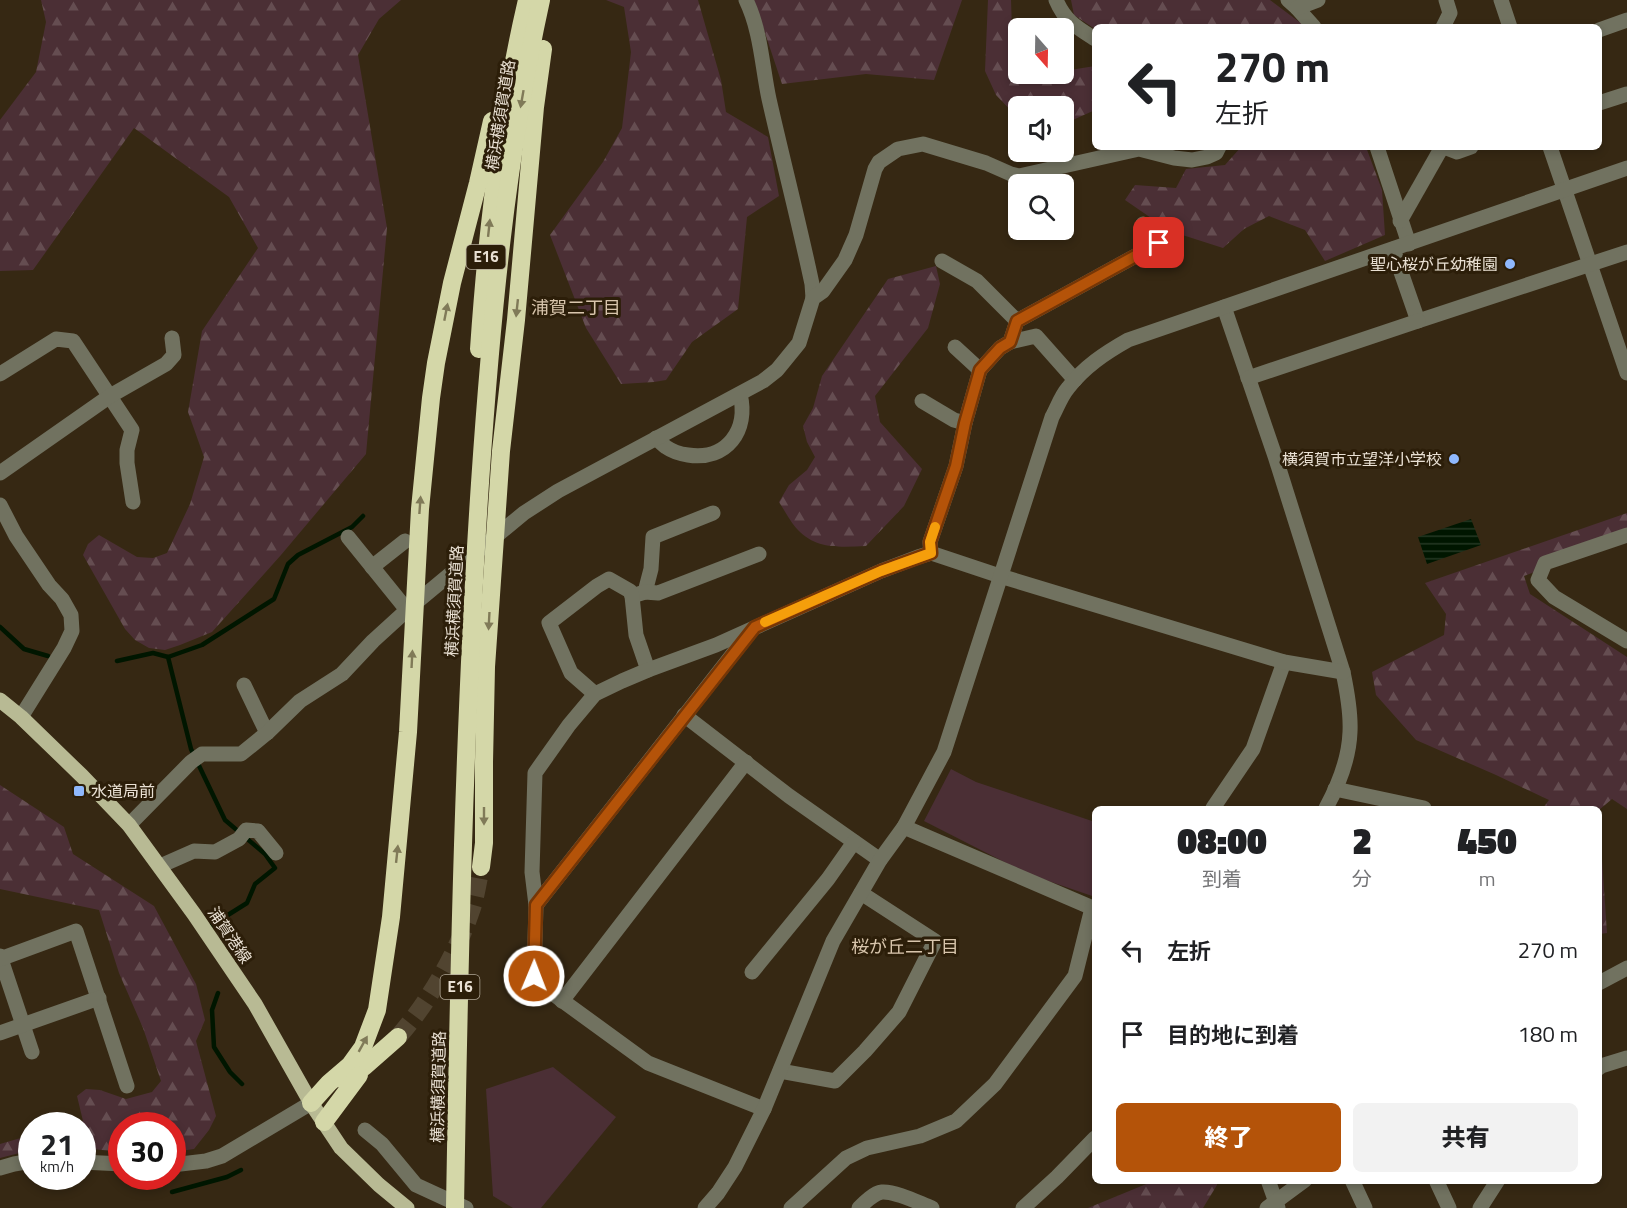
<!DOCTYPE html>
<html lang="ja">
<meta charset="utf-8">
<style>
body{margin:0;font-family:"Titillium Web","Noto Sans JP",sans-serif;background:#f2f2f2;color:#202124;height:100vh;display:flex;flex-direction:column;font-size:22px;white-space:nowrap}
*{box-sizing:border-box;margin:0}
p{font-size:20px;color:#757577}
.icon{flex:none;width:33px;height:33px;fill:none;stroke:currentColor;stroke-width:2;stroke-linecap:round;stroke-linejoin:round}
.map{position:relative;flex:1;overflow:hidden}
.sheet{position:absolute;left:1092px;top:806px;width:510px;height:378px;display:flex;flex-direction:column;background:#fff;border-radius:9px;box-shadow:0 3px 9px #0003}
.sheet>*{flex:none}
.hud{position:absolute;left:1092px;top:24px;width:510px;height:126px;border-radius:9px;box-shadow:0 3px 9px #0003;background:#fff;color:#202124;overflow:hidden}
.needle{width:39px;rotate:160deg}
.controls{position:absolute;left:1008px;top:18px;display:grid;gap:12px}
.controls a{display:grid;place-items:center;width:66px;height:66px;border-radius:9px;background:#fff;box-shadow:0 3px 9px #0003;font-size:30px}
.speed{position:absolute;left:18px;top:1112px;display:flex;gap:12px;font-size:30px;font-weight:700;text-align:center}
.speed>*{display:grid;place-content:center;width:78px;height:78px;border-radius:50%;background:#fff;box-shadow:0 3px 9px #0003;line-height:1}
.speed small{font-size:15px;font-weight:400}
.speed .limit{border:9px solid #d22;background:#fff;color:#111}
.pin{position:absolute;display:grid;place-items:center;width:51px;height:51px;color:#fff;margin:-26px;border-radius:12px;box-shadow:0 3px 9px #0006}
.me{position:absolute;width:66px;margin:-33px;rotate:1deg;stroke-linejoin:round;filter:drop-shadow(0 0 4px #0008)}
.turn{display:flex;align-items:center;gap:21px;height:126px;padding:0 24px;font-size:27px}
.turn .icon{width:78px;height:78px;stroke-width:2.5}
.turn b{display:block;font-size:42px;line-height:51px}
.eta{display:flex;justify-content:space-evenly;align-items:center;height:102px;text-align:center}
.eta b{font-size:36px;font-weight:800;line-height:42px}
.action{display:flex;gap:12px;margin-top:auto;padding:12px 24px}
.action a{flex:1;height:69px;border-radius:9px;background:#b45309;color:#fff;font-size:24px;font-weight:800;line-height:69px;text-align:center}
.action a+a{background:#f2f2f2;color:#202124}
ul{padding:0;list-style:none}
li{display:flex;align-items:center;gap:18px;height:84px;padding:0 24px}
li div{flex:1}
li b{display:block;font-size:22px}
li em{font-style:normal}
.map>svg:first-child{display:block}
.green{fill:#4b2f35}
.forest{fill:url(#forest-firs)}
.water{fill:url(#water-rules)}
.lines{fill:none;stroke-linecap:round;stroke-linejoin:round}
.stream{stroke:#001600;stroke-width:4.5}
.highway-tunnel{stroke:#514430;stroke-width:18;stroke-dasharray:18 9;stroke-linecap:butt}
.minor{stroke:#717260;stroke-width:15}
.major{stroke:#b8ba94;stroke-width:15}
.highway{stroke:#d4d7a8;stroke-width:18}
.oneway{fill:#807a58}
.route-casing{stroke:#753606;stroke-width:15}
.route{stroke:#b45309;stroke-width:10}
.slow{stroke:#f59e0b;stroke-width:10}
.poi-dot{fill:#8fb8fd;stroke:#2c1e09;stroke-width:2}
.labels{text-anchor:middle;stroke-width:6;stroke-linejoin:round;paint-order:stroke}
.shield{fill:#2c1e09;stroke:#b0a696;stroke-width:1.5}
.shield-label{font-size:15px;font-weight:bold;fill:#e9e0d3}
.street-label{font-size:16px;fill:#e9e0d3;stroke:#2c1e09}
.poi-label{font-size:16px;fill:#e9e0d3;stroke:#2c1e09;text-anchor:end}
.neighbourhood-label{font-size:18px;fill:#d8c5ac;stroke:#2c1e09}
</style>
<div class="map">
<svg width="1627" height="1208" viewBox="0 0 1627 1208">
<defs>
<pattern id="forest-firs" width="22" height="20" patternUnits="userSpaceOnUse" patternTransform="scale(1.5)"><rect width="22" height="20" fill="#4b2f35"/><path d="M5 1l3.5 6h-7zM16 11l3.5 6h-7z" fill="#654d51"/></pattern>
<pattern id="water-rules" width="6" height="5" patternUnits="userSpaceOnUse" patternTransform="scale(1.5)"><rect width="6" height="5" fill="#001600"/><path d="M0 2.5h6" fill="none" stroke="#253824"/></pattern>
</defs>
<rect width="100%" height="100%" fill="#362813"/>
<g class="green">
<polygon points="951,769 976,782 1095,822 1095,897 1028,874 924,821"/>
<polygon points="553,1067 616,1117 541,1208 513,1208 493,1196 486,1089"/>
</g>
<g class="forest">
<polygon points="41,0 401,0 379,19 358,55 387,228 366,454 281,555 212,632 180,645 165,650 149,648 135,640 125,629 83,555 88,544 99,535 137,557 153,558 167,553 190,504 204,457 188,412 202,331 258,248 229,197 134,128 33,270 0,271 0,120 36,72 46,22"/>
<polygon points="606,0 698,0 721,80 726,112 768,137 779,196 747,217 738,309 692,342 666,380 654,382 621,384 586,328 550,235 603,162 622,128 631,52 624,7"/>
<polygon points="754,0 962,0 934,80 866,74 782,84"/>
<polygon points="988,0 1011,0 1013,62 1018,64 1018,74 1064,74 1064,71 1095,66 1095,110 1064,124 1064,106 1018,106 1018,118 996,95 985,71"/>
<polygon points="1071,0 1270,0 1306,27 1095,27 1095,29 1074,15"/>
<polygon points="1241,147 1366,147 1382,190 1385,235 1325,261 1305,230 1269,216 1244,229 1223,248 1170,231 1125,200 1135,185 1176,188 1186,169 1225,165"/>
<path d="M936 266 940 284 928 328 875 396 880 422 922 469 904 506 866 546C842 547 817 550 798 530 791 523 785 511 779 502L789 485 807 470 815 457 807 442 803 426 813 408 822 376 888 279Z"/>
<polygon points="1627,513 1627,537 1524,576 1530,594 1627,657 1627,809 1612,799 1599,810 1599,808 1543,808 1549,800 1496,775 1416,740 1376,695 1372,672 1444,635 1446,614 1425,583"/>
<polygon points="0,785 64,827 73,854 154,906 196,984 205,1020 196,1041 216,1116 209,1130 194,1149 173,1152 172,1125 122,1125 121,1152 83,1148 82,1125 73,1125 83,1121 77,1096 86,1089 100,1090 126,1099 152,1092 161,1081 143,1028 119,973 99,910 0,889"/>
<polygon points="1599,815 1607,933 1599,934"/>
<polygon points="31,1135 31,1150 0,1158 0,1144"/>
<polygon points="1156,1180 1217,1181 1217,1185 1203,1208 1088,1208"/>
</g>
<polygon class="water" points="1471,519 1481,545 1427,564 1418,537"/>
<g class="lines">
<g class="stream">
<polyline points="0,627 24,649 48,656"/>
<polyline points="168,657 191,749 225,820 265,854 275,868 255,884 247,903 212,925"/>
<polyline points="117,661 153,653 168,657 202,645 274,599 288,564 298,555 352,527 363,516"/>
<polyline points="218,993 212,1010 214,1047 230,1072 242,1084"/>
<polyline points="172,1192 227,1177 241,1170"/>
</g>
<path class="highway-tunnel" d="M398 1037C429 1002 457 953 472 908 476 895 478 881 481 867"/>
<g class="minor">
<path d="M746 0C761 31 762 66 769 99 783 161 799 222 812 284L813 298"/>
<path d="M1056 0C1065 21 1076 27 1095 39"/>
<polyline points="1288,0 1297,8 1314,27"/>
<polyline points="1501,0 1510,27"/>
<polyline points="1297,8 1318,0"/>
<polyline points="1443,27 1450,13 1446,0"/>
<polyline points="1599,30 1627,20"/>
<polyline points="1599,103 1627,94"/>
<polyline points="1377,147 1409,244"/>
<polyline points="1444,147 1457,152 1471,147"/>
<polyline points="1550,147 1627,373"/>
<polyline points="1400,221 1442,147"/>
<polyline points="1393,249 1418,321 1627,252"/>
<polyline points="942,261 977,281 1017,321"/>
<path d="M1224 307 1275 456 1343 672C1347 691 1351 712 1350 732 1349 758 1338 786 1326 808"/>
<polyline points="1010,342 1017,321 1159,243 1143,224"/>
<polyline points="955,347 980,370"/>
<polyline points="0,374 56,339 73,341 132,430 127,450 127,463 133,502"/>
<polyline points="1248,378 1418,321"/>
<polyline points="922,401 954,420 965,423"/>
<path d="M656 438C659 441 663 445 666 447 673 452 681 454 688 455 727 461 749 430 740 394"/>
<polyline points="0,473 110,396 166,364 174,355 172,338"/>
<polyline points="0,505 16,536 49,585 62,599 71,615 72,631 64,648 21,717"/>
<polyline points="1627,535 1545,563 1538,580 1554,597 1627,641"/>
<polyline points="348,537 407,610"/>
<polyline points="931,553 930,542 956,466 965,423 980,370 1000,348 1010,342 1036,336 1075,380"/>
<polyline points="372,567 405,541"/>
<polyline points="645,592 651,569 653,537 713,513"/>
<polyline points="632,596 645,592 658,593 759,554"/>
<polyline points="244,685 267,733"/>
<polyline points="595,694 571,673 549,623 597,586 609,579 630,591 632,596 636,635 648,670"/>
<polyline points="684,715 789,796 880,860"/>
<polyline points="1335,789 1424,808"/>
<polyline points="1213,808 1253,749 1284,662"/>
<polyline points="129,825 191,762 202,754 241,754 267,733 300,701 342,674 373,641 407,610 524,513 558,491 763,381 777,370 799,343 813,298 823,291 845,260 856,235 875,169 879,162 898,149 923,144 986,163 1011,174 1019,176 1139,149 1174,158 1192,160 1207,157 1216,153 1219,147"/>
<polyline points="904,827 1095,909"/>
<polyline points="160,866 194,851 215,852 239,839 246,830 258,831 276,853"/>
<polyline points="536,905 751,631"/>
<polyline points="0,956 32,1052"/>
<polyline points="0,959 76,931 127,1086"/>
<polyline points="752,972 828,879 854,842"/>
<polyline points="1599,983 1627,968"/>
<polyline points="562,1001 746,762"/>
<polyline points="0,1033 99,998"/>
<polyline points="1599,1068 1601,1066 1627,1058"/>
<polyline points="780,1071 835,1081 865,1051 899,1012 935,941 861,893"/>
<polyline points="764,1109 648,1063 545,988 534,976 536,905 532,872 535,773 569,725 595,694 622,681 648,670 716,645 881,571 918,557 931,553 1000,576 1284,662 1343,672"/>
<polyline points="365,1130 382,1144 416,1185 466,1208"/>
<polyline points="82,1162 122,1164"/>
<polyline points="172,1165 206,1161 222,1156 311,1103"/>
<polyline points="0,1168 14,1164 32,1161"/>
<polyline points="1268,1180 1278,1208"/>
<polyline points="1352,1180 1365,1208"/>
<polyline points="1436,1180 1449,1208"/>
<path d="M705 1208 718 1193 735 1167 764 1109 833 941 880 860 904 827 944 752 1052 417C1057 408 1061 396 1068 388 1084 367 1105 353 1128 340L1627 168"/>
<polyline points="791,1208 846,1158 867,1148 920,1136 956,1121 995,1084 1075,976 1092,908"/>
<path d="M859 1208C865 1202 874 1193 882 1192 896 1191 919 1203 932 1208"/>
<polyline points="1023,1208 1057,1177 1095,1138"/>
<polyline points="1267,1208 1305,1180"/>
<polyline points="1480,1208 1498,1180"/>
</g>
<polyline class="major" points="0,700 21,717 82,776 129,825 194,914 255,1004 311,1103 341,1148 379,1185 407,1208"/>
<g class="highway">
<path d="M479 349C487 232 500 115 527 0"/>
<polyline points="481,867 484,843 484,762 486,667 501,451 516,320 535,107 543,49"/>
<polyline points="345,1081 365,1066 398,1037"/>
<polyline points="311,1103 329,1083 350,1065 363,1047 377,1010 391,917 408,732 420,509 431,398 436,363 452,283 478,183 492,121"/>
<polyline points="324,1122 359,1075"/>
<path d="M455 1208C459 966 464 724 480 483 491 321 506 159 541 0"/>
</g>
</g>
<defs><path id="oneway-solid" d="M-6-.8H1V-3.2L6.5 0L1 3.2V.8H-6Z" transform="scale(1.5)"/></defs>
<g class="oneway">
<use href="#oneway-solid" transform="translate(522 99) rotate(100)"/>
<use href="#oneway-solid" transform="translate(489 228) rotate(-84)"/>
<use href="#oneway-solid" transform="translate(517 308) rotate(96)"/>
<use href="#oneway-solid" transform="translate(446 312) rotate(-79)"/>
<use href="#oneway-solid" transform="translate(420 505) rotate(-86)"/>
<use href="#oneway-solid" transform="translate(489 621) rotate(93)"/>
<use href="#oneway-solid" transform="translate(412 659) rotate(-87)"/>
<use href="#oneway-solid" transform="translate(484 816) rotate(90)"/>
<use href="#oneway-solid" transform="translate(397 854) rotate(-84)"/>
<use href="#oneway-solid" transform="translate(363 1044) rotate(-61)"/>
</g>
<g class="lines">
<defs>
<polyline id="route" points="534,976 536,905 755,627 881,571 931,553 930,542 956,466 965,423 980,370 1000,348 1010,342 1017,321 1159,243"/>
</defs>
<use href="#route" class="route-casing"/>
<use href="#route" class="route"/>
<polyline class="slow" points="765,622 881,571 931,553 930,542 935,527"/>
</g>
<g class="poi-dot">
<circle cx="1510" cy="264" r="6"/>
<circle cx="1454" cy="459" r="6"/>
<rect x="73" y="785" width="12" height="12" rx="3"/>
</g>
<g class="labels">
<g class="shield">
<rect x="466.5" y="245" width="39" height="24" rx="4.5"/>
<rect x="440.5" y="975" width="39" height="24" rx="4.5"/>
</g>
<g class="shield-label">
<text x="486" y="262">E16</text>
<text x="460" y="992">E16</text>
</g>
<g class="street-label">
<text transform="translate(500 115) rotate(-81)" y="6">横浜横須賀道路</text>
<text transform="translate(454 601) rotate(-87)" y="6">横浜横須賀道路</text>
<text transform="translate(230 935) rotate(56)" y="6">浦賀港線</text>
<text transform="translate(438 1087) rotate(-89)" y="6">横浜横須賀道路</text>
</g>
<g class="poi-label">
<text x="1498" y="270">聖心桜が丘幼稚園</text>
<text x="1442" y="465">横須賀市立望洋小学校</text>
<text x="91" y="797" text-anchor="start">水道局前</text>
</g>
<g class="neighbourhood-label">
<text x="576" y="314">浦賀二丁目</text>
<text x="905" y="953">桜が丘二丁目</text>
</g>
</g>
</svg>
<div class="controls">
<a><svg class="needle" viewBox="-14 -14 28 28"><path d="M0-13l5 13h-10z" fill="#e53935"/><path d="M0 13l5-13h-10z" fill="#757577"/></svg></a>
<a><svg class="icon" aria-label="sound" viewBox="0 0 24 24"><path d="M4 9h4l5-4v14l-5-4H4zM17 9q2 3 0 6"/></svg></a>
<a><svg class="icon" aria-label="search" viewBox="0 0 24 24"><circle cx="10" cy="10" r="6"/><path d="M15 15l6 6"/></svg></a>
</div>
<div class="speed"><div>21<small>km/h</small></div><div class="limit">30</div></div>
<div class="pin" style="left:1159px;top:243px;background:#d93025"><svg class="icon" aria-label="arrive" viewBox="0 0 24 24"><path d="M6 21V4h12l-3 4 3 4H6"/></svg></div>
<svg class="me" style="left:534px;top:976px" viewBox="-20 -20 40 40"><circle r="17" fill="#b45309" stroke="#fff" stroke-width="3"/><path d="M0-11L8 9 0 5-8 9z" fill="#fff"/></svg>
<div class="hud">
<div class="turn"><svg class="icon" aria-label="left" viewBox="0 0 24 24"><path d="M17 20v-9H6M10 6l-5 5 5 5"/></svg><div><b>270 m</b>左折</div></div>
</div>
<section class="sheet">
<div class="eta">
<div><b>08:00</b><p>到着</p></div>
<div><b>2</b><p>分</p></div>
<div><b>450</b><p>m</p></div>
</div>
<ul>
<li><svg class="icon" aria-label="left" viewBox="0 0 24 24"><path d="M17 20v-9H6M10 6l-5 5 5 5"/></svg><div><b>左折</b></div><em>270 m</em></li>
<li><svg class="icon" aria-label="arrive" viewBox="0 0 24 24"><path d="M6 21V4h12l-3 4 3 4H6"/></svg><div><b>目的地に到着</b></div><em>180 m</em></li>
</ul>
<div class="action"><a>終了</a><a>共有</a></div>
</section>
</div>
